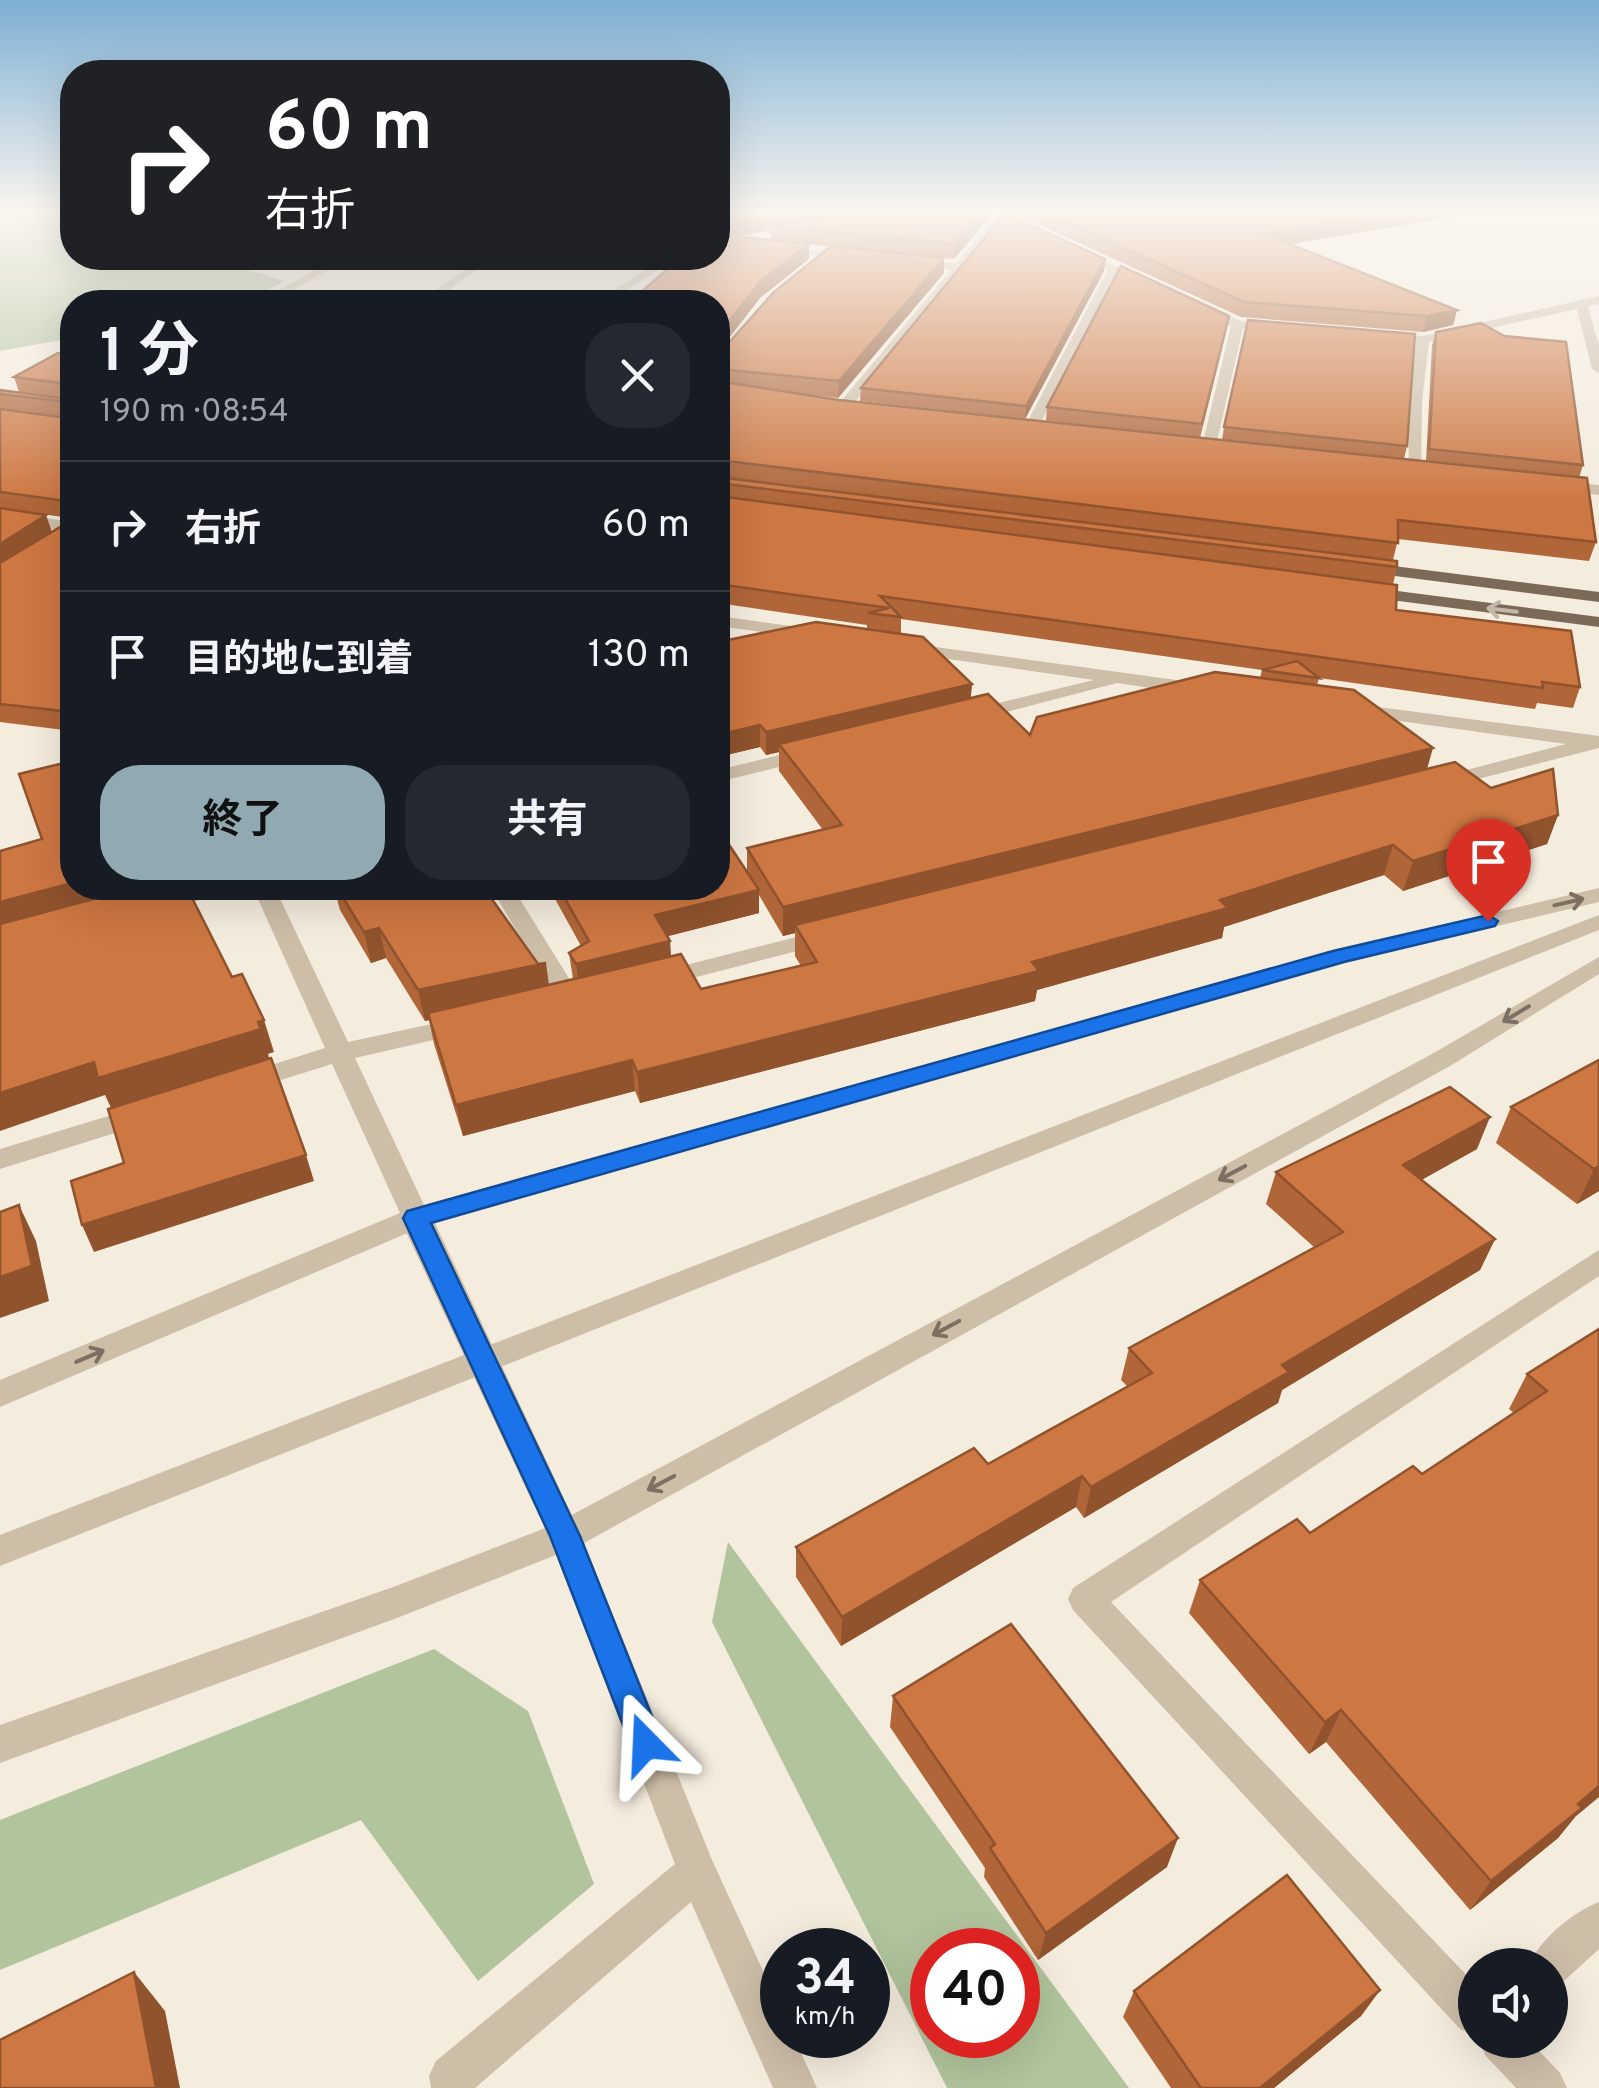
<!DOCTYPE html>
<html lang="ja">
<meta charset="utf-8">
<style>
body{margin:0;font-family:Overpass,"Noto Sans JP",sans-serif;background:#242831;color:#f1f3f6;height:100vh;display:flex;flex-direction:column;font-size:38px;white-space:nowrap}
*{box-sizing:border-box;margin:0}
p{font-size:32px;color:#9ea1a6}
.icon{flex:none;width:55px;height:55px;fill:none;stroke:currentColor;stroke-width:2;stroke-linecap:round;stroke-linejoin:round}
.map{position:relative;flex:1;overflow:hidden}
.drawer{position:absolute;left:60px;top:290px;width:670px;height:610px;display:flex;flex-direction:column;background:#171b24;border-radius:40px;box-shadow:0 10px 40px #0002}
.drawer>*{flex:none}
.top-card{position:absolute;left:60px;top:60px;width:670px;height:210px;border-radius:40px;box-shadow:0 10px 40px #0002;background:#202124;color:#fff;overflow:hidden}
.controls{position:absolute;left:1458px;top:1948px;display:grid;gap:20px}
.controls a{display:grid;place-items:center;width:110px;height:110px;border-radius:50%;background:#171b24;box-shadow:0 10px 40px #0002;font-size:50px}
.speed{position:absolute;left:760px;top:1928px;display:flex;gap:20px;font-size:50px;font-weight:700;text-align:center}
.speed>*{display:grid;place-content:center;width:130px;height:130px;border-radius:50%;background:#171b24;box-shadow:0 10px 40px #0002;line-height:1}
.speed small{font-size:25px;font-weight:400}
.speed .limit{border:15px solid #d22;background:#fff;color:#111}
.pin{position:absolute;display:grid;place-items:center;width:85px;height:85px;color:#fff;margin:-102px -42px;border-radius:50% 50% 50% 0;rotate:-45deg;box-shadow:0 0 10px #0007}
.pin .icon{rotate:45deg}
.me{position:absolute;width:110px;margin:-55px;rotate:339deg;stroke-linejoin:round;filter:drop-shadow(0 0 8px #0008)}
.turn{display:flex;align-items:center;gap:35px;height:210px;padding:0 40px;font-size:45px}
.turn .icon{width:130px;height:130px;stroke-width:2.5}
.turn b{display:block;font-size:70px;line-height:85px}
.round{display:grid;place-items:center;flex:none;width:105px;height:105px;border-radius:40px;background:#242831}
.summary{display:flex;align-items:center;justify-content:space-between;height:170px;padding:0 40px}
h1{font-size:60px;font-weight:700;line-height:75px}
.cta{display:flex;gap:20px;margin-top:auto;padding:20px 40px}
.cta a{flex:1;height:115px;border-radius:40px;background:#91aab2;color:#111;font-size:40px;font-weight:700;line-height:115px;text-align:center}
.cta a+a{background:#242831;color:#f1f3f6}
ul{padding:0;list-style:none}
li{display:flex;align-items:center;gap:30px;height:130px;padding:0 40px;border-top:2px solid #363941}
li div{flex:1}
li b{display:block;font-size:38px}
li em{font-style:normal}
.map>svg:first-child{display:block}
.green{fill:#b1c49c;fill-rule:evenodd}
.lines{fill:none;stroke-linecap:round;stroke-linejoin:round}
.minor{fill:#cdbea8;fill-rule:evenodd}
.major{fill:#7c6a59;fill-rule:evenodd}
.minor-bridge{stroke:#cdbea8;stroke-width:30}
.wall{fill:#b06639;fill-rule:evenodd}
.shaded-wall{fill:#90532e}
.building{fill:#cd7742;stroke:#90532e;stroke-width:2.5}
.oneway{stroke:#c2b7a9}
.oneway2{stroke:#7c7062}
.route{fill:#1a73e8;stroke:#114b97;stroke-width:2.5}
</style>
<div class="map">
<svg width="1599" height="2088" viewBox="0 0 1599 2088">
<rect width="100%" height="100%" fill="#f4ecdd"/>
<g class="green">
<path d="M0 211H72V258C155 258 205 254 285 281L245 302H72V338L0 351Z"/>
<path d="M728 1542 1129 2088H947L712 1622ZM1018 1950V2035H932V1950Z"/>
<polygon points="434,1649 528,1711 594,1884 478,1981 361,1820 0,1970 0,1820"/>
</g>
<g class="lines">
<g class="minor">
<polygon points="988,211 1001,211 1039,230 1030,232 1003,220 846,413 836,413 836,407 951,270 912,265 908,260 956,263 995,216"/>
<polygon points="718,224 748,242 863,257 857,260 745,248 718,231"/>
<polygon points="1071,247 1153,282 1143,284 1118,273 1037,430 1030,434 1023,430 1108,269 1071,251"/>
<polygon points="335,258 348,258 273,302 259,302"/>
<polygon points="481,258 494,258 432,302 419,302"/>
<polygon points="662,258 675,258 610,302 597,302"/>
<polygon points="1599,296 1599,304 1588,306 1599,346 1599,373 1592,369 1577,309 1429,342 1422,401 1421,473 1409,476 1408,401 1416,343 1383,341 1379,334 1423,336"/>
<polygon points="1197,301 1241,321 1284,328 1278,332 1243,328 1215,450 1208,454 1201,450 1231,326 1193,308"/>
<polygon points="1554,481 1599,485 1599,495 1549,489 1549,483"/>
<polygon points="0,511 72,522 72,532 0,521"/>
<polygon points="718,616 812,629 821,634 812,639 718,626"/>
<polygon points="906,643 1198,683 1207,689 1198,695 1117,683 968,722 961,720 961,712 1094,680 900,652 900,644"/>
<polygon points="1356,704 1599,736 1599,748 1439,789 1432,787 1432,779 1566,744 1349,714 1346,710"/>
<polygon points="813,747 823,753 820,757 718,782 718,770"/>
<polygon points="194,888 229,888 226,893 159,911 148,904 151,899"/>
<polygon points="253,888 275,888 348,1042 464,1017 476,1025 464,1033 355,1058 424,1205 1332,951 1599,888 1599,902 1345,962 424,1226 0,1407 0,1380 400,1213 332,1064 246,1091 233,1082 237,1076 325,1048"/>
<polygon points="491,888 513,888 583,1001 580,1007 562,1007"/>
<polygon points="1599,915 1599,930 0,1566 0,1535"/>
<polygon points="828,929 840,936 836,941 658,987 646,979 650,974"/>
<polygon points="1599,957 1599,974 1450,1066 584,1543 712,1860 782,2012 782,2035 793,2035 817,2088 773,2088 691,1902 475,2088 431,2088 429,2076 436,2061 675,1864 556,1555 397,1618 0,1763 0,1725 396,1586 553,1525 1432,1054"/>
<polygon points="141,1106 150,1108 154,1115 150,1122 0,1169 0,1149"/>
<polygon points="1599,1250 1599,1276 1111,1602 1475,1984 1475,2035 1460,2029 1073,1610 1068,1599 1073,1588"/>
<path d="M1599 1902V1949L1565 1980 1550 1986V1965H1529C1540 1939 1573 1912 1599 1902Z"/>
<polygon points="1479,2040 1529,2040 1560,2073 1567,2088 1516,2088 1485,2055"/>
</g>
<g class="major">
<polygon points="1362,562 1599,592 1599,602 1356,571 1356,563"/>
<polygon points="1366,587 1599,617 1599,627 1360,596 1360,588"/>
</g>
<polyline class="minor-bridge" points="416,1218 565,1536"/>
</g>
<g class="wall">
<path d="M718 211H990V217L954 259 944 258V273L838 398 805 394 839 400 1046 421 1047 407 1227 328 1200 438 1222 440 1224 427 1407 446 1404 459 1426 461 1432 345 1436 332 1583 465 1579 478 1596 542 1589 561 1398 539 1393 560 1397 567 1393 584 1396 610 1580 687 1573 708 1537 703 1535 709 1319 678 1317 685 1427 769 1491 788 1558 815 1547 844 1403 891 1384 875 1224 927 1222 938 1037 990 1035 1001 640 1103 635 1091 463 1136 434 1044 429 1020 425 1021 386 958 371 963 340 910 334 888H484L549 985 573 979 569 953 581 946 549 888H718L747 873V848L823 830 779 771V752L766 755 760 747 718 757 867 629V625L718 603V355L831 247 809 244V259L761 297 743 237 771 240V230L744 235 718 220ZM901 619 1262 670 1260 678 1030 735 970 698 972 684 901 634ZM759 895 783 936 795 933V956L801 966 701 989 671 956 670 941 667 936 759 913Z"/>
<polygon points="1009,211 1486,211 1289,244 1457,310 1453,325 1423,332 1241,317"/>
<polygon points="1105,259 1104,271 1025,419 860,401 861,388"/>
<path d="M72 355V731L0 722V390L19 392 14 377ZM19 511 70 518V521L51 532Z"/>
<polygon points="1599,1060 1599,1191 1577,1204 1496,1143 1511,1107"/>
<polygon points="1477,1149 1421,1180 1495,1239 1480,1270 1282,1390 1278,1403 1084,1518 1076,1507 841,1646 796,1577 796,1547 988,1464 1127,1386 1121,1380 1129,1348 1315,1248 1266,1204 1276,1172"/>
<polygon points="1599,1329 1575,1817 1558,1838 1470,1910 1326,1742 1309,1754 1189,1613 1200,1580 1310,1533 1422,1474 1514,1413 1509,1409 1527,1374"/>
<polygon points="893,1696 1167,1867 1038,1960 984,1877 985,1868 890,1727"/>
<polygon points="1380,1990 1361,2016 1274,2088 1171,2088 1123,2017 1134,1991"/>
</g>
<g class="shaded-wall">
<polygon points="798,211 875,211 771,226 771,230 744,235 744,221"/>
<polygon points="984,211 990,211 990,217 954,259 955,244"/>
<polygon points="1406,211 1486,211 1261,249 1264,234"/>
<polygon points="809,244 809,259 761,297 718,352 718,335 761,281"/>
<polygon points="944,258 944,273 838,398 839,381"/>
<polygon points="1105,259 1104,271 1025,419 1026,406"/>
<polygon points="1457,310 1453,325 1423,332 1427,316"/>
<polygon points="46,515 52,532 0,566 0,544"/>
<polygon points="972,684 970,706 779,744 779,752 766,755 766,732"/>
<polygon points="760,725 760,747 718,757 718,735"/>
<polygon points="1433,748 1425,776 795,925 795,933 783,936 783,907"/>
<polygon points="1558,815 1547,844 1403,891 1413,861"/>
<polygon points="1393,845 1384,875 1224,927 1222,938 1037,990 1035,1001 640,1103 637,1072 1032,962"/>
<polygon points="72,883 72,888 182,888 0,937 0,902"/>
<polygon points="759,890 759,913 657,939 655,915"/>
<polygon points="379,928 386,958 371,963 364,932"/>
<polygon points="670,941 671,964 579,988 576,964"/>
<polygon points="546,963 550,993 425,1021 418,990"/>
<polygon points="264,1020 274,1052 268,1054 270,1061 112,1110 105,1095 0,1131 0,1093 94,1062"/>
<polygon points="632,1060 635,1091 463,1136 456,1105"/>
<polygon points="1490,1117 1477,1149 1391,1197 1403,1165"/>
<polygon points="306,1155 314,1181 94,1252 82,1225"/>
<polygon points="1599,1166 1599,1191 1577,1204 1594,1169"/>
<polygon points="19,1205 36,1241 49,1301 0,1318 0,1277"/>
<polygon points="1495,1239 1480,1270 1282,1390 1278,1403 1084,1518 1091,1487 1282,1365"/>
<polygon points="1082,1476 1076,1507 841,1646 842,1617"/>
<polygon points="1341,1710 1326,1742 1309,1754 1325,1722"/>
<polygon points="1599,1786 1599,1797 1575,1817 1558,1838 1470,1910 1491,1881"/>
<polygon points="1178,1838 1167,1867 1038,1960 1046,1933"/>
<polygon points="134,1972 165,2011 180,2088 156,2088"/>
<polygon points="1380,1990 1361,2016 1274,2088 1260,2088"/>
</g>
<g class="building">
<polygon points="725,211 798,211 744,221"/>
<polygon points="860,211 984,211 955,244 771,226"/>
<polygon points="1041,211 1406,211 1264,234 1457,310 1427,316 1244,302"/>
<polygon points="1005,213 1105,259 1026,406 861,388"/>
<polygon points="718,221 743,237 809,244 761,281 718,335 718,302 630,302 680,258 718,258"/>
<polygon points="831,246 944,258 839,381 718,369 718,355 774,292"/>
<polygon points="1121,266 1229,316 1202,424 1047,407"/>
<polygon points="1248,320 1415,334 1407,446 1224,427"/>
<polygon points="1481,323 1504,336 1566,342 1583,465 1429,449 1436,332"/>
<polygon points="58,353 72,355 72,712 0,704 0,563 70,521 67,501 0,492 0,409 67,418 71,414 68,402 0,394 0,390 67,399 71,395 68,384 14,377"/>
<polygon points="718,381 839,400 1587,478 1596,542 1398,520 1398,543 718,460"/>
<polygon points="718,477 1397,561 1397,567 718,483"/>
<polygon points="718,496 1397,585 1396,610 1571,631 1580,687 1542,682 1543,688 880,596 901,617 868,613 889,608 718,584"/>
<polygon points="0,508 46,515 0,544"/>
<polygon points="816,622 923,637 972,684 766,732 760,725 718,735 718,642"/>
<polygon points="1297,661 1319,678 1262,670"/>
<polygon points="1215,672 1354,690 1433,748 783,907 747,848 842,825 779,744 988,694 1030,735 1037,717"/>
<polygon points="72,761 72,883 0,902 0,851 42,839 19,774"/>
<polygon points="1455,762 1491,788 1553,769 1558,815 1413,861 1393,845 1220,900 1228,908 1032,962 1039,971 637,1072 632,1060 456,1105 428,1013 681,954 701,989 817,962 795,925"/>
<polygon points="718,828 759,890 655,915 670,941 576,964 569,953 589,941 559,888 718,888"/>
<polygon points="135,888 187,888 232,977 242,974 264,1020 258,1022 261,1029 98,1078 94,1062 0,1093 0,924"/>
<polygon points="337,888 484,888 538,964 546,963 418,990 379,928 364,932"/>
<polygon points="271,1058 306,1155 82,1225 71,1181 124,1163 108,1109"/>
<polygon points="1599,1060 1599,1166 1594,1169 1511,1107"/>
<polygon points="1450,1087 1490,1117 1403,1165 1495,1239 1282,1365 1289,1372 1091,1487 1082,1476 842,1617 796,1547 974,1448 988,1464 1152,1373 1129,1348 1343,1232 1276,1172"/>
<polygon points="19,1205 32,1266 0,1277 0,1212"/>
<polygon points="1599,1329 1599,1786 1578,1804 1582,1808 1491,1881 1341,1710 1325,1722 1200,1580 1297,1519 1310,1533 1413,1466 1422,1474 1547,1391 1527,1374"/>
<polygon points="1011,1624 1178,1838 1046,1933 990,1848 995,1844 893,1696"/>
<polygon points="1287,1875 1380,1990 1260,2088 1201,2088 1134,1991"/>
<polygon points="134,1972 156,2088 0,2088 0,2040"/>
</g>
<defs><path id="oneway-shaft" d="M-6 0H5M1.5-3L5.5 0L1.5 3" fill="none" stroke-width="1.6" stroke-linecap="round" stroke-linejoin="round" transform="scale(2.5)"/></defs>
<use class="oneway" href="#oneway-shaft" transform="translate(1502 610) rotate(-173)"/>
<g class="oneway2">
<use href="#oneway-shaft" transform="translate(1569 902) rotate(-13)"/>
<use href="#oneway-shaft" transform="translate(1516 1014) rotate(149)"/>
<use href="#oneway-shaft" transform="translate(1232 1173) rotate(152)"/>
<use href="#oneway-shaft" transform="translate(946 1328) rotate(152)"/>
<use href="#oneway-shaft" transform="translate(90 1356) rotate(-23)"/>
<use href="#oneway-shaft" transform="translate(661 1483) rotate(152)"/>
</g>
<linearGradient id="sky" x2="0" y2="1"><stop stop-color="#7cafd3"/><stop offset="0.42" stop-color="#faf6f0"/><stop offset="1" stop-color="#faf6f0" stop-opacity="0"/></linearGradient>
<rect width="1599" height="503" fill="url(#sky)"/>
<polygon class="route" points="1488,915 1498,921 1495,926 1344,962 431,1223 580,1536 663,1744 658,1756 646,1761 635,1756 550,1536 403,1218 407,1211 1333,951"/>
</svg>
<div class="controls">
<a><svg class="icon" aria-label="sound" viewBox="0 0 24 24"><path d="M4 9h4l5-4v14l-5-4H4zM17 9q2 3 0 6"/></svg></a>
</div>
<div class="speed"><div>34<small>km/h</small></div><div class="limit">40</div></div>
<div class="pin" style="left:1488px;top:921px;background:#d93025"><svg class="icon" aria-label="arrive" viewBox="0 0 24 24"><path d="M6 21V4h12l-3 4 3 4H6"/></svg></div>
<svg class="me" style="left:646px;top:1744px" viewBox="-20 -20 40 40"><path d="M0-17L14 15 0 8-14 15z" fill="#1a73e8" stroke="#fff" stroke-width="4"/></svg>
<div class="top-card">
<div class="turn"><svg class="icon" aria-label="right" viewBox="0 0 24 24"><path d="M7 20v-9h11M14 6l5 5-5 5"/></svg><div><b>60 m</b>右折</div></div>
</div>
<section class="drawer">
<div class="summary"><div><h1>1 分</h1><p>190 m · 08:54</p></div><a class="round"><svg class="icon" aria-label="close" viewBox="0 0 24 24"><path d="M6 6l12 12M18 6L6 18"/></svg></a></div>
<ul>
<li><svg class="icon" aria-label="right" viewBox="0 0 24 24"><path d="M7 20v-9h11M14 6l5 5-5 5"/></svg><div><b>右折</b></div><em>60 m</em></li>
<li><svg class="icon" aria-label="arrive" viewBox="0 0 24 24"><path d="M6 21V4h12l-3 4 3 4H6"/></svg><div><b>目的地に到着</b></div><em>130 m</em></li>
</ul>
<div class="cta"><a>終了</a><a>共有</a></div>
</section>
</div>
